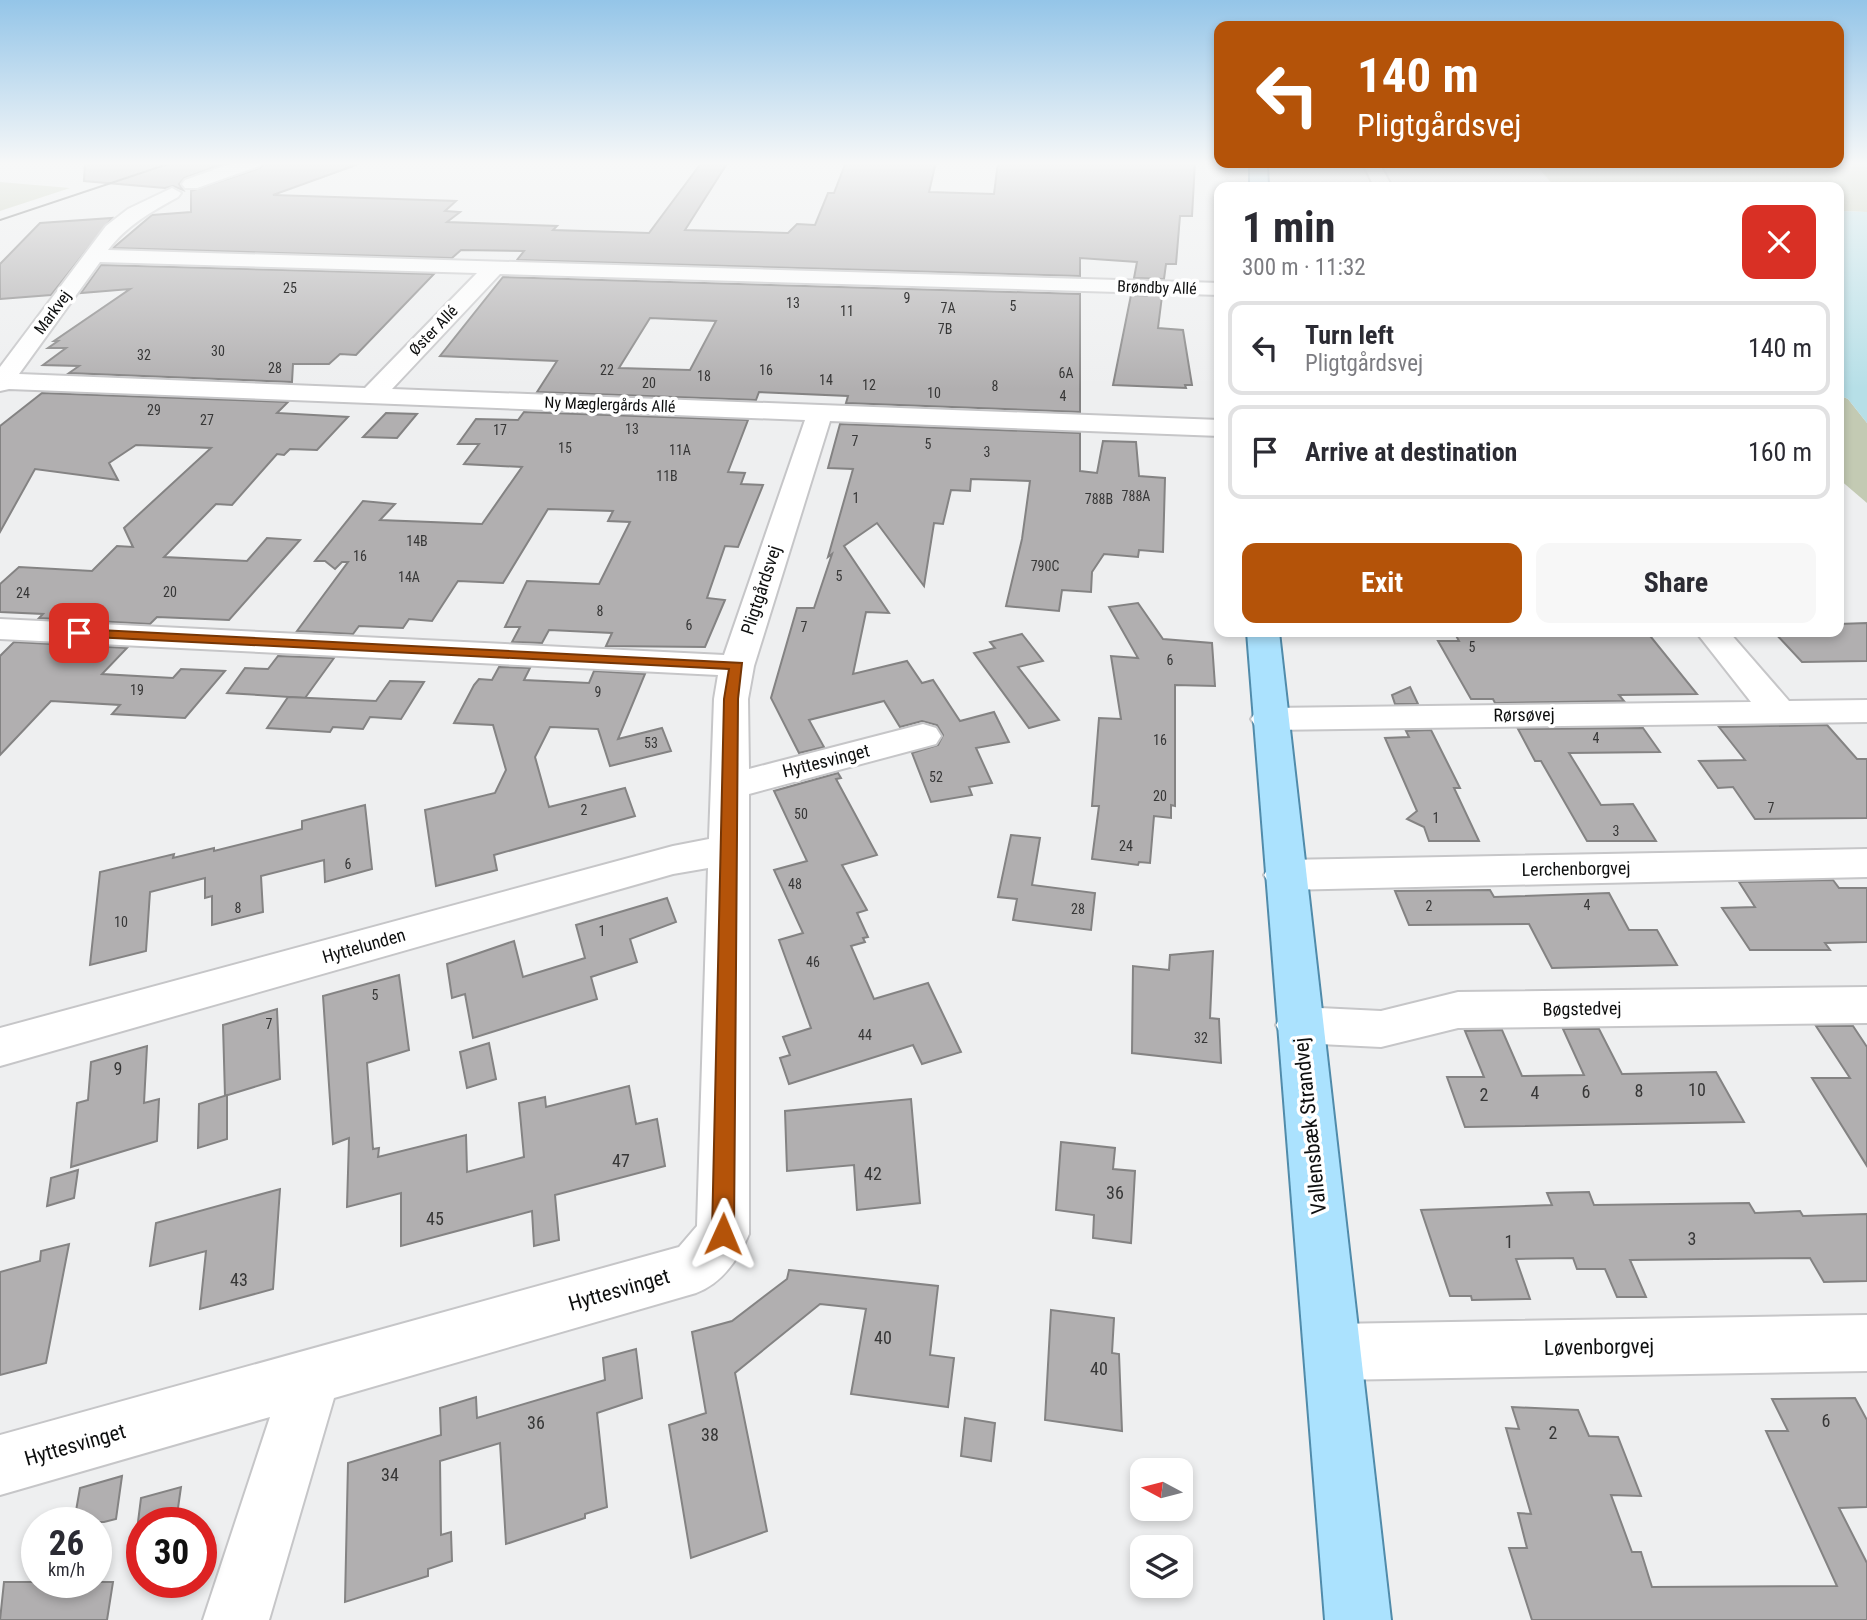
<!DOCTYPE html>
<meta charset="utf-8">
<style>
body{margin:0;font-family:"Roboto Condensed",sans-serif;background:#f7f7f7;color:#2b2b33;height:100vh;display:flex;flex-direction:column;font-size:26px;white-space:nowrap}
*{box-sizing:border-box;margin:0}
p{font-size:23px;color:#7c7c81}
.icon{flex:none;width:38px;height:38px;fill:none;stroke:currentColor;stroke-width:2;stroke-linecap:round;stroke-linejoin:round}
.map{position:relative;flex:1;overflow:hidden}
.side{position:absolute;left:1214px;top:182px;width:630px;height:455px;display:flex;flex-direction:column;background:#fff;border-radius:14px;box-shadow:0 4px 10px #0003}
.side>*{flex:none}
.top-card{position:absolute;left:1214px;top:21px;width:630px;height:147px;border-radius:14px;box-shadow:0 4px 10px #0003;background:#b45309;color:#fff;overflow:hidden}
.needle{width:46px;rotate:277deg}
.fabs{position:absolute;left:1130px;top:1458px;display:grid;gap:14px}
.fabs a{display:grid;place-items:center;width:63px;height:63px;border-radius:14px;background:#fff;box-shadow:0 4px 10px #0003;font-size:35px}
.speed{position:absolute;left:21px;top:1507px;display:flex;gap:14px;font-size:35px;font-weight:700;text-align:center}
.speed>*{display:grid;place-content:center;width:91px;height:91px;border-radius:50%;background:#fff;box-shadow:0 4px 10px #0003;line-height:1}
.speed small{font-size:18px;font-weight:400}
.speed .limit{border:10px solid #d22;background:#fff;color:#111}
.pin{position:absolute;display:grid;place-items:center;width:60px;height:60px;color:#fff;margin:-30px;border-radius:14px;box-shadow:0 4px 10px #0006}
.me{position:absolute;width:77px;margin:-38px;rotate:1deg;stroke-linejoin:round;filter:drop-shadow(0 0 5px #0008)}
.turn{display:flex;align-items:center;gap:24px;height:147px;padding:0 28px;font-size:32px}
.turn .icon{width:91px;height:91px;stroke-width:2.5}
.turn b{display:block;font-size:49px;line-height:60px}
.round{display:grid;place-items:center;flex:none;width:74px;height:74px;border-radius:14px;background:#f7f7f7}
.head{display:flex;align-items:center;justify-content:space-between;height:119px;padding:0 28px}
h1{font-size:42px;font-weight:700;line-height:52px}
.action{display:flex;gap:14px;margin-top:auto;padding:14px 28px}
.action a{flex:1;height:80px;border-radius:14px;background:#b45309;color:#fff;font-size:28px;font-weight:700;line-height:80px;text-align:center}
.action a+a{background:#f7f7f7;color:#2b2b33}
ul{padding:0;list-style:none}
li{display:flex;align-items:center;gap:21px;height:94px;margin:0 14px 10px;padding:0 14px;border:4px solid #e1e1e2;border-radius:14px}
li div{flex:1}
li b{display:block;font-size:26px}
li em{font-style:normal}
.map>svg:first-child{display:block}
.green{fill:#c3cab3}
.water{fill:#b6dfe7}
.building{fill:#b1afb0;stroke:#848383;stroke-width:2;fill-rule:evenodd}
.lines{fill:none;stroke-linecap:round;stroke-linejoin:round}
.minor-casing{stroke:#c6c6c8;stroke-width:4}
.major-casing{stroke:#508baa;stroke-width:4}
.minor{fill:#fff;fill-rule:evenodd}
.major{fill:#abe2fe;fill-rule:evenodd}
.tram{stroke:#626363;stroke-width:2}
.route{fill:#b45309;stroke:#753606;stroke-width:2}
.labels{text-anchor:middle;stroke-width:7;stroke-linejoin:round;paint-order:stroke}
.number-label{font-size:14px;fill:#373737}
.far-street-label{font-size:16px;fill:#0e0f0f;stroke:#fff}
.street-label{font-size:18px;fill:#0e0f0f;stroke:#fff}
.near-number-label{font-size:18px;fill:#373737}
.near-street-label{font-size:21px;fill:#0e0f0f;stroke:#fff}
</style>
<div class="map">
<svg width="1867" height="1620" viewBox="0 0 1867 1620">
<rect width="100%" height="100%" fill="#eeeff0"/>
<g class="green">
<polygon points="1867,162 1867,212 1839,211 1839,187 1700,187 1665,182 1627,183 1633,187 1555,187 1534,163"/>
<polygon points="0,182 70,188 0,211"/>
<polygon points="1839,395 1848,399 1867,423 1867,503 1839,479"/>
</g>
<polygon class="water" points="1839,211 1867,212 1867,423 1848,399 1839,395"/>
<g class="building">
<polygon points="85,162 228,162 184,178 179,184 183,190 173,186 165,188 84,181"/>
<polygon points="265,162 356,162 356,165 273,195 456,201 445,211 460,212 447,222 557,226 553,230 649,233 702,162 728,162 685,230 788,233 797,224 815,225 828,193 834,193 846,162 936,162 929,192 994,194 998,162 1195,162 1192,216 1180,216 1176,264 1166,264 1164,279 1134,278 1137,262 1080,258 1080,276 517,260 524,251 461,250 452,258 113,248 152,215 191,212 191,191 260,168"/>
<polygon points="112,218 51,295 0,299 0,264 40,223"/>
<polygon points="101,265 434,274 356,355 340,354 329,364 293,364 292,382 69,373 79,366 43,365 66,348 48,348 58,341 54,341 130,289 81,293"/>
<path d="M503 277 1080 294V412L846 403 848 396 759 392 756 400 537 392 557 361 440 356ZM650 318 716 321 690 370 619 368Z"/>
<polygon points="1131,295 1162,296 1158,328 1183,330 1192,385 1185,385 1186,388 1113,385"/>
<polygon points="42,393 288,402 277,413 348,417 317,450 290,449 284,455 277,454 232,505 216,504 164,557 247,561 267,538 300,540 229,620 157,617 150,624 39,618 43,614 0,612 0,584 19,567 92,571 117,546 133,547 124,528 211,448 136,445 109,463 118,480 35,469 0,532 0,426"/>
<polygon points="524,412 748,420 728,472 745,473 741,484 763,485 738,547 725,546 707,598 725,600 705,647 606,646 612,633 549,630 542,643 512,642 520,627 505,627 527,581 599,584 630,522 608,521 613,511 548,509 503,583 458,581 432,621 409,619 403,628 359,626 353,634 297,631 348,562 342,562 335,569 325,561 315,561 363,501 395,504 380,520 482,524 522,467 464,464 479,444 458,444 476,419 518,420"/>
<polygon points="386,413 417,414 397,438 363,437"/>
<polygon points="840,424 1080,433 1080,471 1097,473 1103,441 1136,442 1139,476 1165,478 1163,552 1139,550 1138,557 1104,554 1092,572 1091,592 1062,590 1059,611 1006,606 1022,539 1030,481 971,479 970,491 951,490 943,524 934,523 924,586 877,523 844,546 889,613 866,612 853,674 907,661 922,683 933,680 960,721 994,712 1009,742 976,748 992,783 969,787 972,795 931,802 912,753 938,745 943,735 937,725 922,721 900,727 884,701 809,720 824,747 799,753 771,698 797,608 814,608 832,554 828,557 853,469 828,468"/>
<polygon points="1138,603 1163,639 1212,643 1215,686 1175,685 1175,806 1171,805 1171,818 1154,816 1150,863 1139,862 1138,865 1092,859 1099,806 1092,806 1099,718 1121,719 1111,656 1138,658 1109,607"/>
<polygon points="1867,623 1867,661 1802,662 1774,632 1839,632 1839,624"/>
<polygon points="1454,632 1647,632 1697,694 1619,695 1624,701 1495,703 1493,699 1471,699 1438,641 1459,641"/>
<polygon points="1022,634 1043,661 1018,667 1059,720 1029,728 974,653 995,648 990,642"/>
<polygon points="14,642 127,648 102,674 173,678 181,669 225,671 185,718 112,714 120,705 51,701 0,755 0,656"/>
<polygon points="278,656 334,658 305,698 227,693 245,668 268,669"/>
<polygon points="499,667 530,668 524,680 589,683 594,671 645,674 618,739 662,728 671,751 610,766 598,729 550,727 535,757 549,807 625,788 635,816 494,855 497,870 436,886 425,810 495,793 506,770 493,725 454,723 474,685 479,679 492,680"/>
<polygon points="390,681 424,682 401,719 370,717 363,729 333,727 330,732 267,728 288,697 376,701"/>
<polygon points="1410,687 1418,704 1395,704 1392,695"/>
<polygon points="1827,725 1857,759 1867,759 1867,818 1755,819 1733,787 1718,788 1699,761 1745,760 1719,727"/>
<polygon points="1643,728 1660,752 1569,753 1601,805 1633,804 1656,841 1587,841 1541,761 1535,761 1518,729"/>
<polygon points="1431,730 1460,788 1454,788 1479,841 1429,841 1424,827 1407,819 1417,811 1385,738 1409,737 1406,731"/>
<polygon points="838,773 841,778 836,779 877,855 842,865 867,910 857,913 868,937 863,938 865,942 851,946 874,999 928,983 961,1052 922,1064 913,1045 789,1084 780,1058 790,1055 783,1037 811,1028 779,940 803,933 774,870 807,861 774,791"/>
<polygon points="365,805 372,869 325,882 324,860 261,876 263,912 212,925 212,896 205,898 205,878 150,892 146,951 90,965 100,872 174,854 173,858 214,848 214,851 302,829 302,821"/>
<polygon points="1011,835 1040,838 1032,885 1095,893 1091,930 1013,920 1017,899 998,897"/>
<polygon points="1833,880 1839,888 1867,888 1867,942 1825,943 1830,950 1750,950 1722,908 1755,907 1739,882"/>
<polygon points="1490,890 1494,897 1609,893 1629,930 1657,930 1677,965 1552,968 1529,924 1409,925 1395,891"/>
<polygon points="667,898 676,922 630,939 637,962 591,977 597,999 473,1038 465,994 452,998 447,964 514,941 523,977 585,958 576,925"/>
<polygon points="1213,951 1210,1018 1219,1019 1221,1063 1132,1053 1133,966 1169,970 1170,955"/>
<polygon points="399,975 409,1050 367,1063 373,1149 379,1148 378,1157 466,1135 467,1172 524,1157 519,1103 545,1097 546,1107 629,1086 636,1124 657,1119 665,1166 555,1195 559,1240 534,1246 532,1211 401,1246 401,1193 347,1207 349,1138 333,1144 323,996"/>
<polygon points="277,1009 280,1079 225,1096 223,1025"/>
<polygon points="1816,1026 1853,1026 1867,1047 1867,1166 1812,1078 1850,1078"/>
<polygon points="1563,1029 1599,1029 1622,1074 1716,1072 1744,1122 1465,1127 1447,1077 1484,1077 1465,1031 1502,1030 1522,1076 1584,1075"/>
<polygon points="489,1043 496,1079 467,1088 460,1052"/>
<polygon points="147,1046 144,1103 159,1099 157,1141 71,1167 77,1103 88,1100 91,1062"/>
<polygon points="227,1095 227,1139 198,1148 199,1104"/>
<polygon points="911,1099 920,1203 857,1210 854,1165 787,1171 785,1111"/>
<polygon points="1061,1142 1115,1148 1113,1169 1135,1171 1131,1243 1093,1238 1094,1215 1056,1210"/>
<polygon points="78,1170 74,1198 47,1206 51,1178"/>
<polygon points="280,1189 273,1289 200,1309 206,1251 150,1266 156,1223"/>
<polygon points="1589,1192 1594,1205 1749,1203 1755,1213 1800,1211 1803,1216 1867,1214 1867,1281 1824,1282 1810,1258 1630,1260 1646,1297 1617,1297 1605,1269 1577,1269 1573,1258 1516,1259 1530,1299 1472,1300 1471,1296 1450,1296 1421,1210 1552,1205 1547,1193"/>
<polygon points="69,1244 46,1363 0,1375 0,1272 40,1261 41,1251"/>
<polygon points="789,1270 938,1286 930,1355 954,1358 948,1407 851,1394 866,1309 820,1304 735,1373 767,1531 691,1558 669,1425 706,1413 692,1332 732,1321 787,1279"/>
<polygon points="1051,1310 1114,1318 1112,1353 1119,1354 1122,1431 1045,1420"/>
<polygon points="636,1349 642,1398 597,1413 607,1507 585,1514 585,1518 506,1544 500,1443 440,1461 441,1535 451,1532 452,1561 428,1569 428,1576 345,1602 348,1463 441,1435 440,1408 476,1397 477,1418 605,1380 603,1358"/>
<polygon points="1855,1398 1867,1420 1867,1507 1839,1508 1867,1563 1867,1620 1532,1620 1509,1548 1527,1548 1518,1513 1531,1514 1506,1428 1519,1429 1512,1407 1578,1410 1589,1436 1618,1437 1641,1496 1611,1495 1632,1552 1641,1552 1652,1587 1837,1586 1766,1431 1788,1431 1772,1399"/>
<polygon points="965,1418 995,1423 991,1461 961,1456"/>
<polygon points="122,1476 116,1519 104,1522 74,1522 80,1488"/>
<polygon points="181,1487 176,1522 138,1522 141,1498"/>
<polygon points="4,1582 113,1582 107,1620 0,1620"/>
</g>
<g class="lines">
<defs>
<g id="minor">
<polygon points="236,162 262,162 259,166 197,188 185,188 182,184 185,180"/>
<polygon points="1363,163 1379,163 1392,187 1374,187"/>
<path d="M172 188 181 193 178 197C151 212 127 225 108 250L1220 283V295L500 274 392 389 1220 420V436L830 421 754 666 748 699 749 769 923 724 936 728 941 736 936 744 749 794V1234C738 1260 722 1283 696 1293L334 1398 269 1620H203L270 1417 0 1495V1435L679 1247 697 1226 708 868 673 874 0 1066V1028L673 846 709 839 714 699 718 675 0 639V619L724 655 805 420 9 389 0 391V367L106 226 128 209ZM100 262 477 273 365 388 19 374Z"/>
<polygon points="1696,632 1729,632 1789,701 1867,700 1867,722 1269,730 1256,727 1251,719 1256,711 1269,708 1751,702"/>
<polygon points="1867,849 1867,877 1284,890 1270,885 1264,875 1270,865 1284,860"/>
<polygon points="1867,987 1867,1023 1458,1028 1381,1047 1299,1043 1283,1038 1276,1025 1283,1012 1299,1007 1381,1011 1458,992"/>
<polygon points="1867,1315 1867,1371 1332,1380 1312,1372 1304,1352 1312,1332 1332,1324"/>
</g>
<g id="major">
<polygon points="1250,163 1267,163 1268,187 1250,187"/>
<polygon points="1247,632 1279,632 1391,1620 1325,1620"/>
</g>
</defs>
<use href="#minor" class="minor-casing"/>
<use href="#major" class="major-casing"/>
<use href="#minor" class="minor"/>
<use href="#major" class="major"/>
<polyline class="tram" points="0,220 174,162"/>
</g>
<linearGradient id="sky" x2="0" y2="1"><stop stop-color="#94c5e8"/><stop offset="0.42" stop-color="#f7f8f8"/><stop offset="1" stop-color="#f7f8f8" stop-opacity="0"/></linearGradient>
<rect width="1867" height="389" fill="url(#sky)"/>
<polygon class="route" points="79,629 742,663 738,699 734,1234 731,1241 723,1244 715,1241 712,1234 724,699 729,669 74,636 74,630"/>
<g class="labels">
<g class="number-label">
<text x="290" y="293">25</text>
<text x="907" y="303">9</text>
<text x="793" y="308">13</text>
<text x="1013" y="311">5</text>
<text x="948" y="313">7A</text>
<text x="847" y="316">11</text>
<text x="945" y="334">7B</text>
<text x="218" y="356">30</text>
<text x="144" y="360">32</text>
<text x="275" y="373">28</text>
<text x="607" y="375">22</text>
<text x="766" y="375">16</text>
<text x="1066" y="378">6A</text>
<text x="704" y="381">18</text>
<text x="826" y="385">14</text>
<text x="649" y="388">20</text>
<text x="869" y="390">12</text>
<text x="995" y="391">8</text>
<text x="934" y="398">10</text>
<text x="1063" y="401">4</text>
<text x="154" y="415">29</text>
<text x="207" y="425">27</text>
<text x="632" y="434">13</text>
<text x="500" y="435">17</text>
<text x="855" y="446">7</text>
<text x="928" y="449">5</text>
<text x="565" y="453">15</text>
<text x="680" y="455">11A</text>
<text x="987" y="457">3</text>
<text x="667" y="481">11B</text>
<text x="1136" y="501">788A</text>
<text x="856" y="503">1</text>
<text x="1099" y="504">788B</text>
<text x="417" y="546">14B</text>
<text x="360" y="561">16</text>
<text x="1045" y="571">790C</text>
<text x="839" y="581">5</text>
<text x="409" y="582">14A</text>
<text x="170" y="597">20</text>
<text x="23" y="598">24</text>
<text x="600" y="616">8</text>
<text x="689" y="630">6</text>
<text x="804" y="632">7</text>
<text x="1472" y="652">5</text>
<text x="1170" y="665">6</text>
<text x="137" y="695">19</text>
<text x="598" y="697">9</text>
<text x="1596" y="743">4</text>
<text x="1160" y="745">16</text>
<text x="651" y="748">53</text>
<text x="936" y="782">52</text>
<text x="1160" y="801">20</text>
<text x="1771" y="813">7</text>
<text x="584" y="815">2</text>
<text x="801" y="819">50</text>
<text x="1436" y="823">1</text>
<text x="1616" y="836">3</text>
<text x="1126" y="851">24</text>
<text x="348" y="869">6</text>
<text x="795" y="889">48</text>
<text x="1587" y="910">4</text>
<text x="1429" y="911">2</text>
<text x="238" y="913">8</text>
<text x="1078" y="914">28</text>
<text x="121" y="927">10</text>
<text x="602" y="936">1</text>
<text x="813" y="967">46</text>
<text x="375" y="1000">5</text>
<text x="269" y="1029">7</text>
<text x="865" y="1040">44</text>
<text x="1201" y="1043">32</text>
</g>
<g class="far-street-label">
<text transform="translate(1157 287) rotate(2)" y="6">Brøndby Allé</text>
<text transform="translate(52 312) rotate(-54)" y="6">Markvej</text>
<text transform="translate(433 330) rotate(-46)" y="6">Øster Allé</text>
<text transform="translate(610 404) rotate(2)" y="6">Ny Mæglergårds Allé</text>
</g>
<g class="street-label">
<text transform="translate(761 590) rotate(-72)" y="6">Pligtgårdsvej</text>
<text transform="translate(1524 715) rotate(-1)" y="6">Rørsøvej</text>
<text transform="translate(826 761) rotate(-14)" y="6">Hyttesvinget</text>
<text transform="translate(1576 869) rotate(-1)" y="6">Lerchenborgvej</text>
<text transform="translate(364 946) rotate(-16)" y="6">Hyttelunden</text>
<text transform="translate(1582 1009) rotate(-1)" y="6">Bøgstedvej</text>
</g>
<g class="near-number-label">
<text x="118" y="1075">9</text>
<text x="1697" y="1096">10</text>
<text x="1639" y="1097">8</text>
<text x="1586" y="1098">6</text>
<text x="1535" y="1099">4</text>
<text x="1484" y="1101">2</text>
<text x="621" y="1167">47</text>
<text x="873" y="1180">42</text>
<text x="1115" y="1199">36</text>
<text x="435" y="1225">45</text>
<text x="1692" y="1245">3</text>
<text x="1509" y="1248">1</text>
<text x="239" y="1286">43</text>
<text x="883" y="1344">40</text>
<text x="1099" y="1375">40</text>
<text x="1826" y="1427">6</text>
<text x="536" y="1429">36</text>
<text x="1553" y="1439">2</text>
<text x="710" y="1441">38</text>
<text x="390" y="1481">34</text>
</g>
<g class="near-street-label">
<text transform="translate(1310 1126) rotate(-96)" y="7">Vallensbæk Strandvej</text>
<text transform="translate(619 1290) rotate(-16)" y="7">Hyttesvinget</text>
<text transform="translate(1599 1347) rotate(-1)" y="7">Løvenborgvej</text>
<text transform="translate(75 1445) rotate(-16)" y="7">Hyttesvinget</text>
</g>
</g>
</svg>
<div class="fabs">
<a><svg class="needle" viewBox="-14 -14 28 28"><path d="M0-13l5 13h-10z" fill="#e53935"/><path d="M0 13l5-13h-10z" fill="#7c7c81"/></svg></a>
<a><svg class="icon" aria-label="layers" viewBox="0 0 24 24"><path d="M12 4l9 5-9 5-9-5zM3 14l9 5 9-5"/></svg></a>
</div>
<div class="speed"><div>26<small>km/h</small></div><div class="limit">30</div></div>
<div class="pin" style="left:79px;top:633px;background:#d93025"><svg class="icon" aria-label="arrive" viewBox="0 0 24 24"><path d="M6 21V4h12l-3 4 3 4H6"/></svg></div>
<svg class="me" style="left:723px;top:1234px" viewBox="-20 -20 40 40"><path d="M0-17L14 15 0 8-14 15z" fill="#b45309" stroke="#fff" stroke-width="4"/></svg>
<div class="top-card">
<div class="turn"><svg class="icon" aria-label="left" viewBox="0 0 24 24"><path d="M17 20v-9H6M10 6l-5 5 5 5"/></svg><div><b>140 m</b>Pligtgårdsvej</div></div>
</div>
<section class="side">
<div class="head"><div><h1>1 min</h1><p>300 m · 11:32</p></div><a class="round" style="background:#d93025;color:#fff"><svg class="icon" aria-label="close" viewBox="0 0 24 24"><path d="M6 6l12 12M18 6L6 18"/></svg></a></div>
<ul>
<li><svg class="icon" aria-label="left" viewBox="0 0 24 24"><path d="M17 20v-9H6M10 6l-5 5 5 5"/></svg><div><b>Turn left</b><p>Pligtgårdsvej</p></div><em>140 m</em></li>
<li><svg class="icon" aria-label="arrive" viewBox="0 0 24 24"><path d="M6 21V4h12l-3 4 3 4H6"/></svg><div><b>Arrive at destination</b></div><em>160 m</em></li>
</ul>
<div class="action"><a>Exit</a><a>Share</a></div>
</section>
</div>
